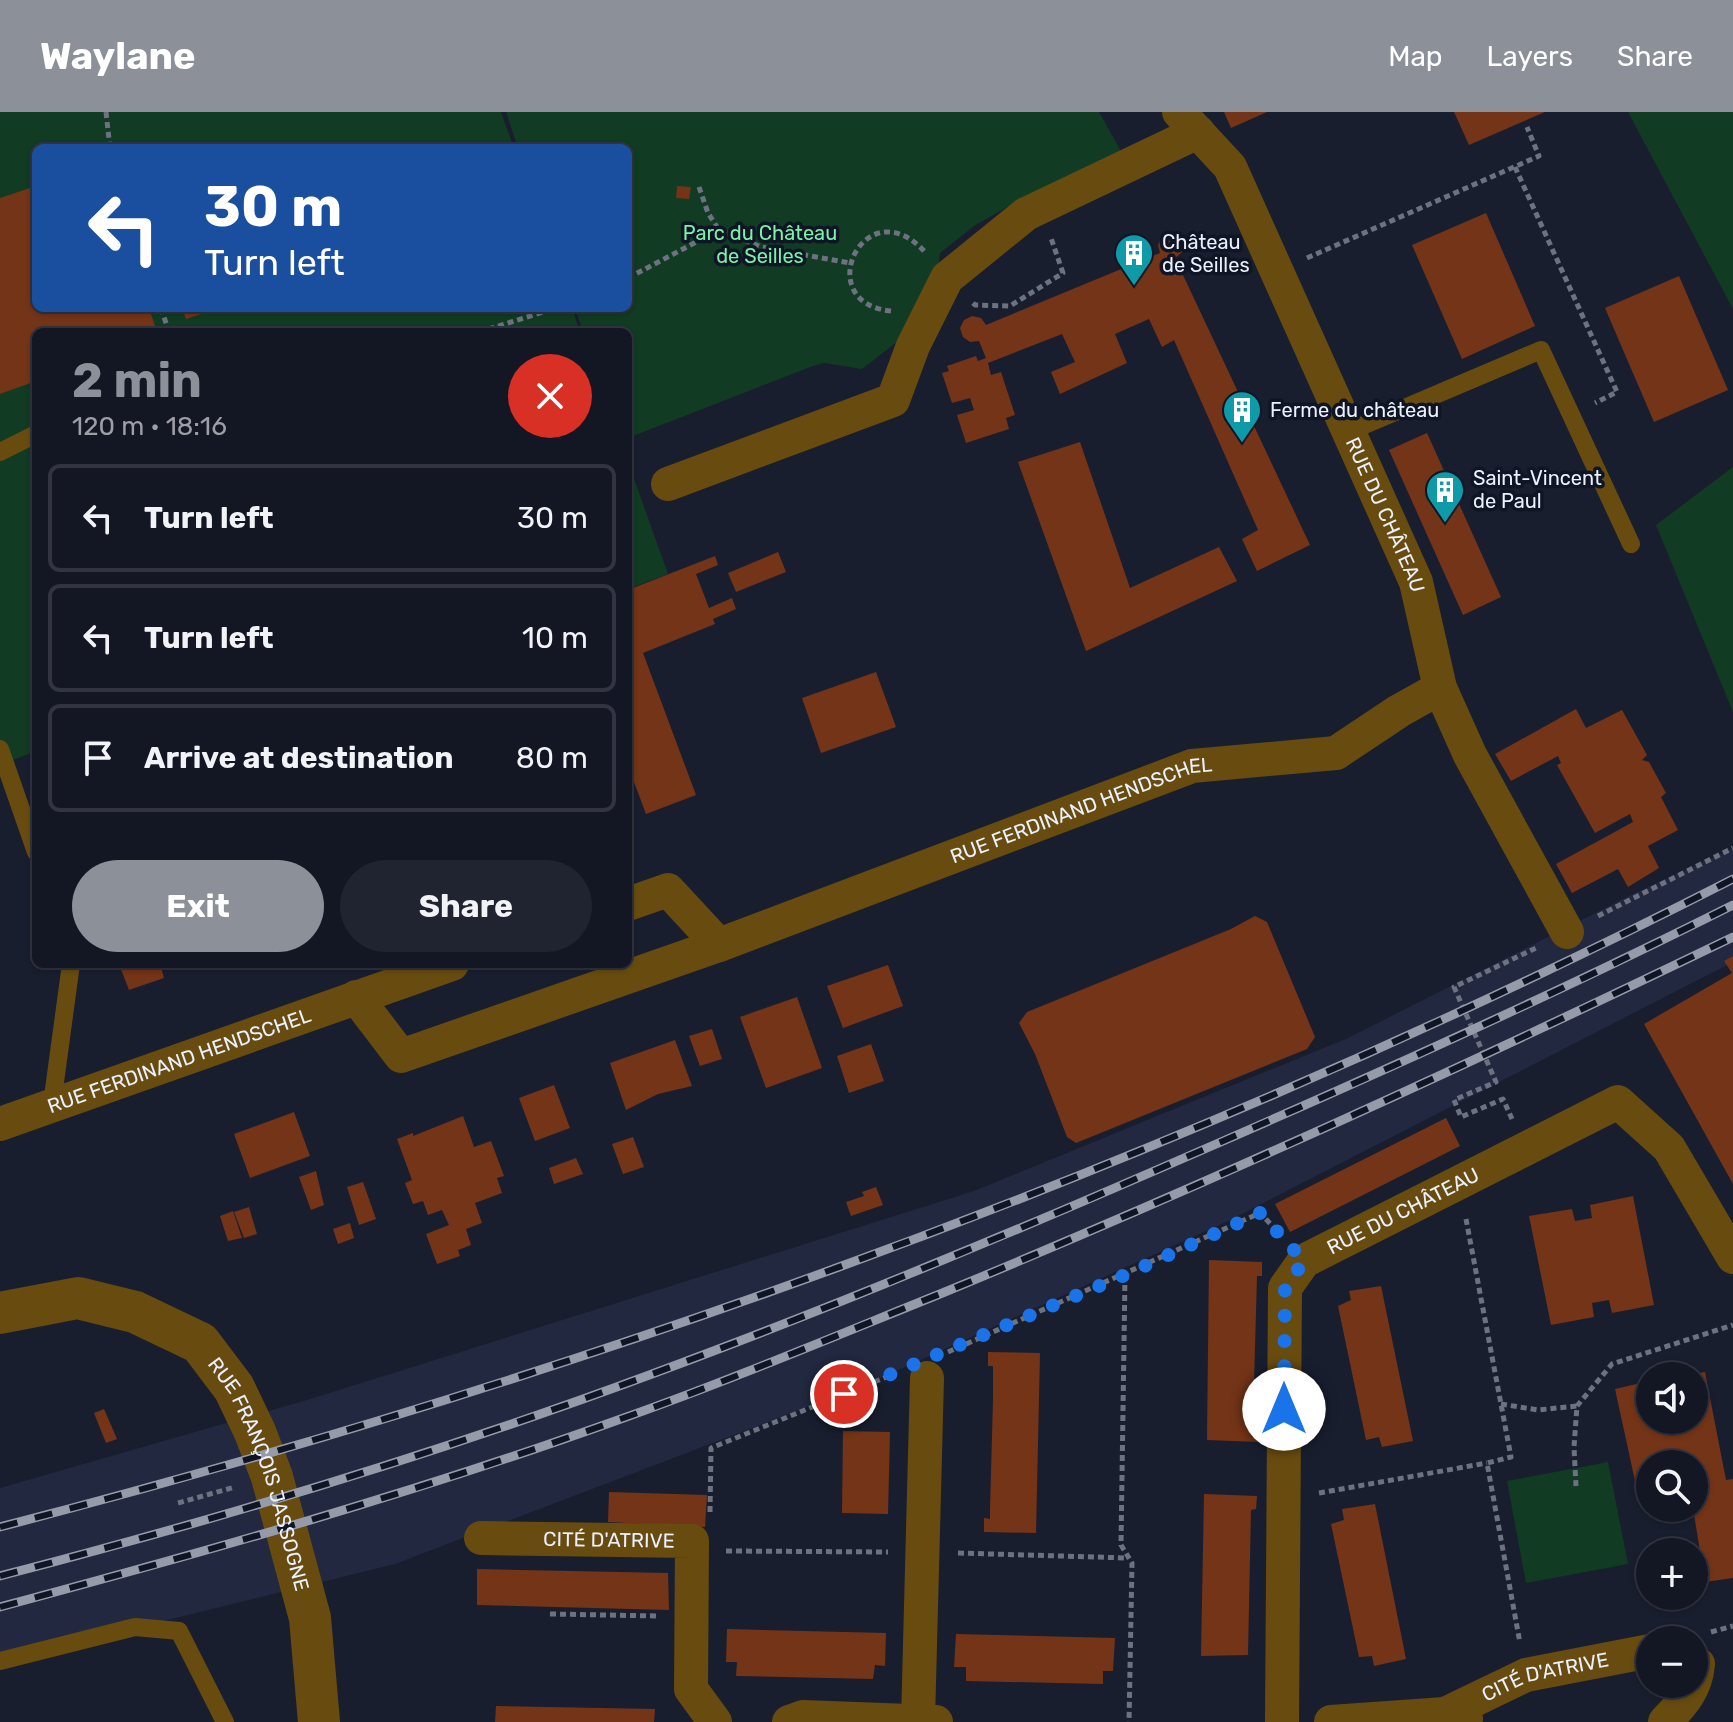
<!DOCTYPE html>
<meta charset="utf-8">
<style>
body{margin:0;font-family:Rubik,sans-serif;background:#202330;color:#f1f3f6;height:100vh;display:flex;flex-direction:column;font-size:30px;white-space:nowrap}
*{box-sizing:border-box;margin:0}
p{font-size:26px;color:#9d9fa6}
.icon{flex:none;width:44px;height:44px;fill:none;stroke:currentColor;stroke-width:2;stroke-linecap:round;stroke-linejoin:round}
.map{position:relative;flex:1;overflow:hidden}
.details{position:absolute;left:32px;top:216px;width:600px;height:640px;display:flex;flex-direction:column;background:#131623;border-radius:12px;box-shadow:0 2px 6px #0004,0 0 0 2px #323541}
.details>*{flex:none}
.banner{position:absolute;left:32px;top:32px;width:600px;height:168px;border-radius:12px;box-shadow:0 2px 6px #0004,0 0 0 2px #323541;background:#1a4fa0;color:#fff;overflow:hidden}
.buttons{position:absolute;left:1636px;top:1250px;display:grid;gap:16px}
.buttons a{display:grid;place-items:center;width:72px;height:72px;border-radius:50%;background:#131623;box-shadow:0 2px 6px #0004,0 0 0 2px #323541;font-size:40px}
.pin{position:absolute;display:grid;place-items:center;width:68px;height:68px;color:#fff;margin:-34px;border:4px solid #fff;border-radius:50%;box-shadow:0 2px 8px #0007}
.me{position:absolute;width:88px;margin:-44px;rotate:0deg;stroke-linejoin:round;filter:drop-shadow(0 0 6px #0008)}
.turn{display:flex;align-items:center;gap:28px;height:168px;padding:0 40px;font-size:36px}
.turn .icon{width:104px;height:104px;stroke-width:2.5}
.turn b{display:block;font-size:56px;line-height:68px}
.round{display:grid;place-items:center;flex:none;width:84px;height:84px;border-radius:42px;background:#202330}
.head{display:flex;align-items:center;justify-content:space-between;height:136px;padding:0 40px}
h1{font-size:48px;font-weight:700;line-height:60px;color:#8c9099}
.primary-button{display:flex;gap:16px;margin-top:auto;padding:16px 40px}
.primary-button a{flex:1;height:92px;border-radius:48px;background:#8c9099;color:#fff;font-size:32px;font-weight:700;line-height:92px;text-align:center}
.primary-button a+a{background:#202330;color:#f1f3f6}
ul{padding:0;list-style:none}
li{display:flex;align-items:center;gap:24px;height:108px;margin:0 16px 12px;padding:0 24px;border:4px solid #323541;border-radius:12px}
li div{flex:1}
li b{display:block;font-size:30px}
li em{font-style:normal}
header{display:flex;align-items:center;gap:48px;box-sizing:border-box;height:112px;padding:0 40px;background:#8c9099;color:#fff}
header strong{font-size:38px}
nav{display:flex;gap:44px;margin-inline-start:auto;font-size:28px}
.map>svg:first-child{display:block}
.built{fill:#21283f}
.green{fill:#113b23}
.building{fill:#743417}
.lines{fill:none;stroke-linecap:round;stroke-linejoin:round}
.path{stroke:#6d7281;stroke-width:5;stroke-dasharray:6 4;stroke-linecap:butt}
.service{stroke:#684c0f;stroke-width:18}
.minor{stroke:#684c0f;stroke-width:34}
.tertiary{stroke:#684c0f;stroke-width:42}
.rail-casing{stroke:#969ba9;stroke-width:9}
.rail{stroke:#101525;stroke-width:6;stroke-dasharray:18;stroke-linecap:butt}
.route{stroke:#1a73e8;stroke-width:14;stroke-dasharray:0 25.2}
.labels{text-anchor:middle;stroke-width:7;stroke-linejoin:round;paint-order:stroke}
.park-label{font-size:20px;fill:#78f3a8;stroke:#101525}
.poi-label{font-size:20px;fill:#ebf0fc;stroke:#101525;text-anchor:start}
.street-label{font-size:20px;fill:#ebf0fc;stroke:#101525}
</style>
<header>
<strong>Waylane</strong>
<nav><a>Map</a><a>Layers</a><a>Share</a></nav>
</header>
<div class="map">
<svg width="1733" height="1610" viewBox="0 0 1733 1610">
<rect width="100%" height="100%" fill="#191e2f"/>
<polygon class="built" points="1733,736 1733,850 1226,1110 865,1273 395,1452 0,1549 0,1376 307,1288 974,1079 1348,926 1629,784"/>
<g class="green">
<polygon points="0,0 501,0 514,36 36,36 36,196 572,196 580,220 36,220 36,639 0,653"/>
<polygon points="506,0 1099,0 1122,41 1014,91 974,114 940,141 939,150 898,229 862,257 824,251 813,254 628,326 628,220 583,220 575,196 628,196 628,36 518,36"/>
<polygon points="1628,0 1733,0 1733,197"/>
<polygon points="628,350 668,462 628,477"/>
<polygon points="1733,355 1733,600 1656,413"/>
<polygon points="1608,1350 1628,1452 1526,1471 1507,1369"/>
</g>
<g class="building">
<polygon points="1224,0 1267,0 1231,16"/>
<polygon points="1454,0 1545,0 1469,33"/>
<polygon points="36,74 36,196 149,196 157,220 36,220 36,269 0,282 0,86"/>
<polygon points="677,74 691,75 689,87 676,86"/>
<polygon points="1486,101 1535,214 1462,247 1412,133"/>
<polygon points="1168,122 1175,122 1181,127 1184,134 1181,141 1175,146 1310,433 1257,459 1242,427 1258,418 1174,228 1162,235 1149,207 1115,222 1127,251 1060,282 1051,260 1075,250 1062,222 988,251 991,263 1001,260 1015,303 1006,306 1009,317 966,331 957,303 974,298 970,286 952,291 942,261 949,259 947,254 976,244 978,249 986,246 979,229 970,230 963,225 960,216 964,208 972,204 981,206 986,213 1160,141 1158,133 1161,126"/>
<polygon points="1679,164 1728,278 1654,310 1605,196"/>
<polygon points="182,196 216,196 216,197 186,207"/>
<polygon points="1427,321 1501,485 1463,503 1389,338"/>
<polygon points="1080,330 1130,476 1219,435 1237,469 1086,539 1018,350"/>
<polygon points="778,440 786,460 736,480 728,461"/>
<polygon points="715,444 718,453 696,462 709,496 732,486 736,497 713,507 715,512 643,541 696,683 646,702 628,654 628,478"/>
<polygon points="876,560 896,615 821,641 802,586"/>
<polygon points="1576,597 1586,616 1622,598 1647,643 1642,648 1649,650 1666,681 1661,685 1678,718 1648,734 1659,756 1628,775 1618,757 1572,781 1556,752 1633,710 1630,702 1595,721 1557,653 1561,651 1558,644 1511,669 1495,642"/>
<polygon points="1255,804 1267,810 1315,925 1307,937 1076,1031 1067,1025 1035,942 1019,911 1027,900 1231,817"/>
<polygon points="1733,844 1733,1072 1644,912 1732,861 1724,849"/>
<polygon points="119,852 160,852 164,866 129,878"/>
<polygon points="888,853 903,894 843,916 827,874"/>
<polygon points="797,885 822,956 766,976 740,905"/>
<polygon points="712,917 722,947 700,954 689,924"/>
<polygon points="675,928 692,974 658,982 626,998 610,951"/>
<polygon points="871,932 884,969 849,981 837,944"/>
<polygon points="554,973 570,1016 535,1029 519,986"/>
<polygon points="294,1000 310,1044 250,1066 234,1022"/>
<polygon points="463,1004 474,1035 491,1029 504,1064 497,1066 502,1081 475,1091 482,1111 466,1117 471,1133 458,1138 460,1144 437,1152 426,1122 449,1113 442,1098 428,1103 423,1089 413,1092 405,1071 412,1068 397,1027 413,1021 413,1024"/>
<polygon points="1446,1006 1460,1034 1290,1120 1275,1092"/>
<polygon points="633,1025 644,1055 623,1062 612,1032"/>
<polygon points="576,1046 583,1062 554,1072 549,1056"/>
<polygon points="316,1059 324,1093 311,1098 299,1065"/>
<polygon points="363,1070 376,1107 359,1113 347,1075"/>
<polygon points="876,1075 883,1093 851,1104 846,1090 864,1084 862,1080"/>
<polygon points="1633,1084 1654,1193 1612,1201 1609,1188 1592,1191 1594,1205 1551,1213 1529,1104 1572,1097 1575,1109 1592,1106 1590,1093"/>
<polygon points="249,1095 257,1122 244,1126 234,1100"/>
<polygon points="233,1099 242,1126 228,1129 220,1104"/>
<polygon points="350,1111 354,1126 338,1132 333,1117"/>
<polygon points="1209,1148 1262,1150 1262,1164 1257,1164 1253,1307 1253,1315 1258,1316 1258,1330 1207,1328"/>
<polygon points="1381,1174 1413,1329 1382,1335 1379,1325 1366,1328 1338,1194 1351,1188 1349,1179"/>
<polygon points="988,1240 1040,1241 1036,1421 984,1420 984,1406 990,1407 990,1398 993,1287 993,1254 988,1254"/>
<polygon points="1705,1260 1726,1368 1733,1367 1733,1466 1705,1470 1693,1396 1694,1352 1650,1352 1650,1375 1637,1378 1615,1277 1650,1269 1650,1308 1694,1308 1694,1262"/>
<polygon points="104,1297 117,1327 106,1331 94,1301"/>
<polygon points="843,1319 890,1320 888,1402 842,1401"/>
<polygon points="609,1380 707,1383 705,1415 608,1410"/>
<polygon points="1204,1382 1257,1384 1256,1397 1251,1398 1248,1543 1201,1544"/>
<polygon points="1375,1392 1406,1547 1374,1554 1372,1544 1359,1545 1331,1412 1344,1408 1342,1397"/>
<polygon points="477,1457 668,1461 669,1498 477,1493"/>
<polygon points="727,1517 886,1521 885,1554 875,1553 873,1567 736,1564 737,1550 726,1550"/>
<polygon points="956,1522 1115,1526 1113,1559 1103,1559 1103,1572 966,1569 966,1555 954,1555"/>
<polygon points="496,1594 655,1597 654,1610 495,1610"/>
</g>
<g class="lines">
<g class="path">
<polyline points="106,0 110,36"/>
<polyline points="1515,55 1617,280 1595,291"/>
<polyline points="699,75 708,101 719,118"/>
<polyline points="1307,146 1539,44 1527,15"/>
<polyline points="628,166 719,118 761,135 850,151"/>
<polyline points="973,191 975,193 1010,194 1063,161 1051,126"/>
<polyline points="161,196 169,220"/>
<path d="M891 199C809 191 865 74 925 140"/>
<polyline points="479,220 556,196"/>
<polyline points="1598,804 1733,736"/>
<polyline points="1512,1007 1503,987 1461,1005 1454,988 1496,970 1454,875 1536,836"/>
<polyline points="1466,1107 1511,1345 1487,1351 1520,1531"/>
<polyline points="1125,1163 1121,1433 1132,1451 1129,1610"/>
<polyline points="948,1240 1260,1101 1282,1124"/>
<polyline points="1501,1292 1538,1298 1577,1294"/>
<polyline points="1576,1374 1574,1335 1577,1294 1612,1252 1733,1213"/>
<polyline points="1319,1381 1487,1351"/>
<polyline points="178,1391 235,1375"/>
<polyline points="710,1400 711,1336 894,1262"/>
<polyline points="726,1439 888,1440"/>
<polyline points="958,1441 1128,1446"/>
<polyline points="550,1502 658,1504"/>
<polyline points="1711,1520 1733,1514"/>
</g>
<g class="service">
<polyline points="1348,320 1541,238 1631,432"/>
<polyline points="0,340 36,322"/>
<polyline points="0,637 36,740"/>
<polyline points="52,992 71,852"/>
<polyline points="0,1549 135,1515 179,1519 225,1610"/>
</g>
<g class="minor">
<path id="s1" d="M1179 0 1230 55 1416 470 1440 576 1470 643 1567 820"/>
<polyline points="668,372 893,288 913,234 947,166 1026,102 1198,20"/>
<polyline points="628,792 668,778 719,833"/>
<path id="s2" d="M356 885 401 944 719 833 1192 654 1336 641 1399 599 1440 576"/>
<path id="s3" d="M0 1012 452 852"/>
<path id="s4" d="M481 1426 692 1429 691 1577 715 1610"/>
<path id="s5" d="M1445 1602 1526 1563 1650 1539"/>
<polyline points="918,1609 927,1266"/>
<polyline points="789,1610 803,1605 936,1610"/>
<path id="s6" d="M1282 1610 1285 1176 1304 1149 1618 990 1669 1036 1733 1145"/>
<polyline points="1331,1610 1445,1602 1466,1607"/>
<path d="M1665 1610C1682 1592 1696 1578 1698 1552L1694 1549"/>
</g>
<path class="tertiary" id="s7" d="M0 1201 78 1186 135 1200 200 1231 234 1276 255 1320 272 1365 310 1506 319 1610"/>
<defs>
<g id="rail">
<path d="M0 1415C598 1260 1183 1048 1733 767"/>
<path d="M0 1464C220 1407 439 1341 652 1262 839 1193 1024 1116 1207 1036 1384 959 1560 880 1733 793"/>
<path d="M0 1495C208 1439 415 1381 618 1308 726 1270 833 1225 940 1182 1208 1072 1472 951 1733 825"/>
</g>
</defs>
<use href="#rail" class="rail-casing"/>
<use href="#rail" class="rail"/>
</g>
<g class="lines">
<polyline class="route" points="844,1282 1125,1163 1260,1101 1304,1149 1285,1176 1284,1297"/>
</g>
<defs>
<symbol id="building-pin" viewBox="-11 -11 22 30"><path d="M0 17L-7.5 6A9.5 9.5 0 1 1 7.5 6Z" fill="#0f9aa8" stroke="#101525"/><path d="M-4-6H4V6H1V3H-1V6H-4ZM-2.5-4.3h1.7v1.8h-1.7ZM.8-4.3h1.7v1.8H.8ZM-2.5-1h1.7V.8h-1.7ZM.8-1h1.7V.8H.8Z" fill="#fff"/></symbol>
</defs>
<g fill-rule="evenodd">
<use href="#building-pin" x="1112" y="119" width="44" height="60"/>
<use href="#building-pin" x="1220" y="276" width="44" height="60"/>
<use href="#building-pin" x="1423" y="356" width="44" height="60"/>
</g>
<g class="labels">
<g class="park-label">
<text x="760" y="128">Parc du Château<tspan x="760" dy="23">de Seilles</tspan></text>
</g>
<g class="poi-label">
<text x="1162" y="137">Château<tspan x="1162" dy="23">de Seilles</tspan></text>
<text x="1270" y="305">Ferme du château</text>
<text x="1473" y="373">Saint-Vincent<tspan x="1473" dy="23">de Paul</tspan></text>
</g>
<g class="street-label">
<text dy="7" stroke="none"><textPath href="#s1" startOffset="456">RUE DU CHÂTEAU</textPath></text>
<text dy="7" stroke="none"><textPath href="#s2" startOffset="798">RUE FERDINAND HENDSCHEL</textPath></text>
<text dy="7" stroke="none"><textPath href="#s3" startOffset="190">RUE FERDINAND HENDSCHEL</textPath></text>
<text dy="7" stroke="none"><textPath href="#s6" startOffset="578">RUE DU CHÂTEAU</textPath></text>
<text dy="7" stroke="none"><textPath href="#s7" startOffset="356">RUE FRANÇOIS JASSOGNE</textPath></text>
<text dy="7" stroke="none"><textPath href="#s4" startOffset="128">CITÉ D'ATRIVE</textPath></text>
<text dy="7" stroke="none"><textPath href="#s5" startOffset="108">CITÉ D'ATRIVE</textPath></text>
</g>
</g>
</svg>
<div class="buttons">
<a><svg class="icon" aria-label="sound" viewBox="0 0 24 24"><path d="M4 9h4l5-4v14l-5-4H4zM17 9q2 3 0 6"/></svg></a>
<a><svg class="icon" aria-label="search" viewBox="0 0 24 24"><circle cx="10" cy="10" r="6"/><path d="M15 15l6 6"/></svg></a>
<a>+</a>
<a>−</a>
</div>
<div class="pin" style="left:844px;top:1282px;background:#d93025"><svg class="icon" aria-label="arrive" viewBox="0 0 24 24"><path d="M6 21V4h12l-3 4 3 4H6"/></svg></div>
<svg class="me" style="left:1284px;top:1297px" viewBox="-20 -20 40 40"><circle r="19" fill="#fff"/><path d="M0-13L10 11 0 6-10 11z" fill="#1a73e8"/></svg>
<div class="banner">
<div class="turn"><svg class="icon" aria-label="left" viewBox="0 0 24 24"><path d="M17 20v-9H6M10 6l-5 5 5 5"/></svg><div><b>30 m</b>Turn left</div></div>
</div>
<section class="details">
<div class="head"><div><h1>2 min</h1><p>120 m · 18:16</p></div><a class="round" style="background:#d93025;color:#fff"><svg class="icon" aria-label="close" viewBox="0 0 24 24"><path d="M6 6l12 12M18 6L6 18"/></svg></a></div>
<ul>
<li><svg class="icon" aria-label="left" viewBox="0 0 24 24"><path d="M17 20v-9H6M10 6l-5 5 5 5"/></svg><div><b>Turn left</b></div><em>30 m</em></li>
<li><svg class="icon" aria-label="left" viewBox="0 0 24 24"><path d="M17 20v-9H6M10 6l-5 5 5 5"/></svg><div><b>Turn left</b></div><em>10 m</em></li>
<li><svg class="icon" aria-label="arrive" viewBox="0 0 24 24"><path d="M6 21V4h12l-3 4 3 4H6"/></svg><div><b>Arrive at destination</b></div><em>80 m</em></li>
</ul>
<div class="primary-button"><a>Exit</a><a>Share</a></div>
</section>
</div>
